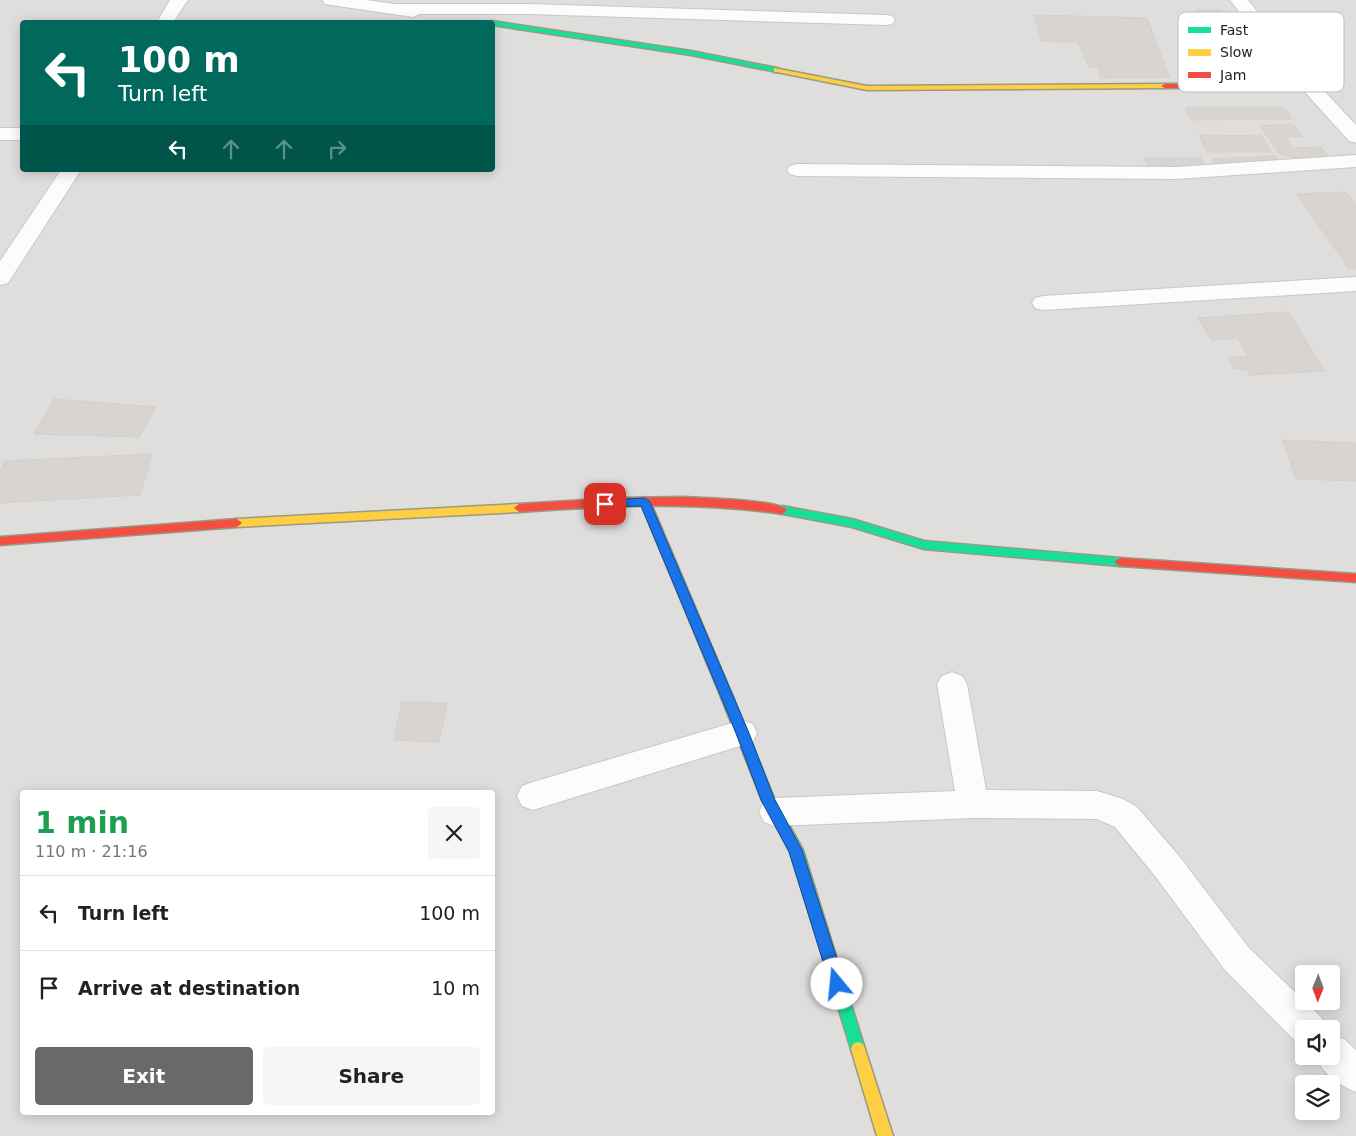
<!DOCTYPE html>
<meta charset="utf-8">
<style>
body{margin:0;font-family:"DejaVu Sans",sans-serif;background:#f6f6f6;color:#222;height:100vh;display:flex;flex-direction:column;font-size:19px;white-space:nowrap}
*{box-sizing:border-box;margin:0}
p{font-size:16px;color:#767676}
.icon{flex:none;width:28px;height:28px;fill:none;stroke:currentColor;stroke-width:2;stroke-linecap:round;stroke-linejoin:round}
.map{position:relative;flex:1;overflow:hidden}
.side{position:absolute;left:20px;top:790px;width:475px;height:325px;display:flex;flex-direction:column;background:#fff;border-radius:5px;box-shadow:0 2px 12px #0003}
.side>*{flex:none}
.hud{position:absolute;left:20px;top:20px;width:475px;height:152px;border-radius:5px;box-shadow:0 2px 12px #0003;background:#00695c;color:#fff;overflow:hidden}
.needle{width:32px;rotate:181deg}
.buttons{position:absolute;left:1295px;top:965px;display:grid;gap:10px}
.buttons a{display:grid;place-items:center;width:45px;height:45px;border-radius:5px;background:#fff;box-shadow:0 2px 12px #0003;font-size:25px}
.pin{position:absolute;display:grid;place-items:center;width:42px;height:42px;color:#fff;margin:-21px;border-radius:10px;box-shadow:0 2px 8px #0006}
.me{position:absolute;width:55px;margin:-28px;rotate:343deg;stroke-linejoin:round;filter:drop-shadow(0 0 4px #0008)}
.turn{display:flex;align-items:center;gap:18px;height:105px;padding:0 15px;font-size:22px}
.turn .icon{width:65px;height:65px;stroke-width:2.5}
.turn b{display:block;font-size:35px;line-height:42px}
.lanes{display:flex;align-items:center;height:48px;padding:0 15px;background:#0003;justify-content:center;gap:25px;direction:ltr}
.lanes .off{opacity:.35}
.round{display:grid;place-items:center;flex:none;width:52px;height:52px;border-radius:5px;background:#f6f6f6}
.head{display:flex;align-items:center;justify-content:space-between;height:85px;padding:0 15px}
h1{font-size:30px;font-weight:800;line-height:38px;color:#1e9e55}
.primary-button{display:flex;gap:10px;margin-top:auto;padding:10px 15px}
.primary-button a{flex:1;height:58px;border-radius:5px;background:#6a6968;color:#fff;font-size:20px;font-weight:800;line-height:58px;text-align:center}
.primary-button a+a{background:#f6f6f6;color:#222}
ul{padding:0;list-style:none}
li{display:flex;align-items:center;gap:15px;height:75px;padding:0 15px;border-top:1px solid #e0e0e0}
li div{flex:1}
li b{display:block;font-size:19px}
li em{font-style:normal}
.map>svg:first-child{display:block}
.residential{fill:#dfdedc;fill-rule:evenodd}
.building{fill:#d7d4d2;stroke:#d3d0cc}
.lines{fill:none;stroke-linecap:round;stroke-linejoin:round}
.street-casing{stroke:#c9c8c7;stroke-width:2}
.fast-casing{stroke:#999a82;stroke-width:3}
.slow-casing{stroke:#999a82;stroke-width:3}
.jam-casing{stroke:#999a82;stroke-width:3}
.street{fill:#fdfcfc;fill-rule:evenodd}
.fast{fill:#16e098;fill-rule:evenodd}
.slow{fill:#ffcf43;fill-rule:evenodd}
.jam{fill:#f24e42;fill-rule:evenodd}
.route{fill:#1a73e8;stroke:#114b97}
.key{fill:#fff;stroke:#bdbdbd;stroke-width:1}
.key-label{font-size:14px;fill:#222}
</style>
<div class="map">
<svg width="1356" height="1136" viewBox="0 0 1356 1136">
<rect width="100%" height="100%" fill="#f0eeeb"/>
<path class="residential" d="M0 0H1356V1136H0ZM22 22H492V170H22ZM22 792H492V1112H22ZM1304 974H1331V1001H1304ZM1304 1029H1331V1056H1304ZM1304 1084H1331V1111H1304Z"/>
<g class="building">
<polygon points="1196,10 1221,10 1227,19 1201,19"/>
<polygon points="1034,15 1147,18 1169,77 1101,78 1098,67 1089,67 1078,42 1041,41"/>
<polygon points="1185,108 1285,108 1292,119 1191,120"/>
<polygon points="1293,124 1302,136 1285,137 1293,148 1321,147 1331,160 1295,162 1292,157 1280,154 1260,126"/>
<polygon points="1199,135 1262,136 1271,152 1207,152"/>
<polygon points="1275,156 1282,163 1218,168 1212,159"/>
<polygon points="1145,158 1201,158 1206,168 1149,167"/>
<polygon points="1346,192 1356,205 1356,269 1349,269 1297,194"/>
<polygon points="1288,312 1325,371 1250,375 1246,369 1234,369 1228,358 1248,356 1238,338 1211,340 1198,318"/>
<polygon points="54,399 156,407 139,437 34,434"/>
<polygon points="1283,440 1356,443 1356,481 1296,479"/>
<polygon points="152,454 140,495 0,503 0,473 4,461"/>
<polygon points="402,702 447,703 439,742 394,740"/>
</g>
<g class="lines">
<defs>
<g id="street">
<polygon points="170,0 188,0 173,22 157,22"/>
<polygon points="322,0 366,0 395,4 528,4 886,15 892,16 895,20 892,24 886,25 528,14 420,14 413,17 331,5 325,4"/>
<polygon points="1230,0 1248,0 1299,64 1356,125 1356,143 1349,141 1287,72"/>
<rect x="0" y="128" width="22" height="12"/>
<polygon points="1356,155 1356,167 1176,179 797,176 790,174 787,170 790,166 797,164 1176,167"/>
<polygon points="61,170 81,170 8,283 0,285 0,261"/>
<polygon points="1356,277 1356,291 1043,310 1035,308 1032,303 1035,298 1043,296"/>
<polygon points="952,672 962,676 967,684 986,790 1097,791 1123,799 1137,807 1179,856 1249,948 1321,1017 1326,1029 1304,1029 1304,1045 1295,1041 1225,970 1155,876 1115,827 1097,819 973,818 775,826 764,822 759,812 764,802 775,798 955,791 937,684 942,676"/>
<polygon points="742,720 753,724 757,733 753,742 533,810 522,806 517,796 522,786 533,782"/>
<path d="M1331 1034 1344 1039 1356 1050V1092C1340 1086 1322 1073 1315 1056H1331Z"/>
</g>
<g id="fast">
<polygon points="492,21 691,51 777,68 781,70 777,72 691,55 492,25 492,22 489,22"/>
<polygon points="782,506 852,519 924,541 1120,558 1126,562 1120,566 924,549 852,527 778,513 777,510"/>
<polygon points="727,692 731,694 733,697 774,798 803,850 865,1049 863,1054 858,1056 853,1054 851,1049 790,851 762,800 721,697 723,694"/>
</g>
<g id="slow">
<polygon points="774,68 867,86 1165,84 1169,86 1165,88 867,90 777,72 774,72"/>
<polygon points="645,497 650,501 733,697 731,700 727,702 723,700 721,697 640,501"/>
<polygon points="519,504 524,508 519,512 237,527 232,523 237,519"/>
<polygon points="858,1042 863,1044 865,1049 893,1136 877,1136 851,1049 853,1044"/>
</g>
<g id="jam">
<polygon points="1309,83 1313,85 1312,87 1165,88 1161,86 1165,84"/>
<path d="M684 497C701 498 780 500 787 510L782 514C694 501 607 506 519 512L514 508 519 504 618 498Z"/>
<polygon points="237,519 242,523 237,527 0,545 0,537"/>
<polygon points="1120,558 1356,574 1356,582 1120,566 1114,562"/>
</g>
</defs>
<use href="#street" class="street-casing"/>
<use href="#fast" class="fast-casing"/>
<use href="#slow" class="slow-casing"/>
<use href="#jam" class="jam-casing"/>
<use href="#street" class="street"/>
<use href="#fast" class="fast"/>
<use href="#slow" class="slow"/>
<use href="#jam" class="jam"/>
</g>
<polygon class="route" points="645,498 650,502 749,733 774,798 802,850 845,984 842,989 837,991 832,989 830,984 789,852 761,800 736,733 641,506 605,507 600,504 605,500"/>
<rect x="1178" y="12" width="166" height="80" rx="8" class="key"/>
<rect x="1188" y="27" width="23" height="6" fill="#16e098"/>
<rect x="1188" y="49" width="23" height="7" fill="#ffcf43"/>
<rect x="1188" y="72" width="23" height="6" fill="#f24e42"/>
<g class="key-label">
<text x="1220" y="35">Fast</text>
<text x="1220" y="57">Slow</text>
<text x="1220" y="80">Jam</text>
</g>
</svg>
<div class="buttons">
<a><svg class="needle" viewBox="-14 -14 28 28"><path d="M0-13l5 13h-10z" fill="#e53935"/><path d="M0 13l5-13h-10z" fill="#767676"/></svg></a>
<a><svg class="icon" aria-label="sound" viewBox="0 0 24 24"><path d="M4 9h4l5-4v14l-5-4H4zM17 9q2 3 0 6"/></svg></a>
<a><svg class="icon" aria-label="layers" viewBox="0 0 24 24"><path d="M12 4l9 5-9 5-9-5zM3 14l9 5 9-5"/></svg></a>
</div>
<div class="pin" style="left:605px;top:504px;background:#d93025"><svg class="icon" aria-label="arrive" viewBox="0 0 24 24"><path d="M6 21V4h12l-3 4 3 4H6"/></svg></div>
<svg class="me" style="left:837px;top:984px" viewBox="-20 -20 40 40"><circle r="19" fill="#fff"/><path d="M0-13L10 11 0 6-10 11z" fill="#1a73e8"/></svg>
<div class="hud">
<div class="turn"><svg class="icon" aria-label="left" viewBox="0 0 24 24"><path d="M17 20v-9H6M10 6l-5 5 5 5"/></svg><div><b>100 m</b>Turn left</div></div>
<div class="lanes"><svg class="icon" aria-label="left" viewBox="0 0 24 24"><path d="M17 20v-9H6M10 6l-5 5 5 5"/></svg><svg class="icon off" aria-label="ahead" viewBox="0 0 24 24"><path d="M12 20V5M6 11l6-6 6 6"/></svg><svg class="icon off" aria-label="ahead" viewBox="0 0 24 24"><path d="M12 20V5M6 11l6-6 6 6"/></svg><svg class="icon off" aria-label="right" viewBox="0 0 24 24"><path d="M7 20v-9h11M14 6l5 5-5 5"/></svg></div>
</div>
<section class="side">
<div class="head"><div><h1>1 min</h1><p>110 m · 21:16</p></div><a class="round"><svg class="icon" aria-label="close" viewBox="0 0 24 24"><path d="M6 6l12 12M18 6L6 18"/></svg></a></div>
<ul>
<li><svg class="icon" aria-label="left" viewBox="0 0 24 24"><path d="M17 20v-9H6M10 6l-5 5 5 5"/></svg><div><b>Turn left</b></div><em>100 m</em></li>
<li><svg class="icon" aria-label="arrive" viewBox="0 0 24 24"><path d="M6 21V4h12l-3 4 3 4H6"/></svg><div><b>Arrive at destination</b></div><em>10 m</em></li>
</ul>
<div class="primary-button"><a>Exit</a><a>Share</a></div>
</section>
</div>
